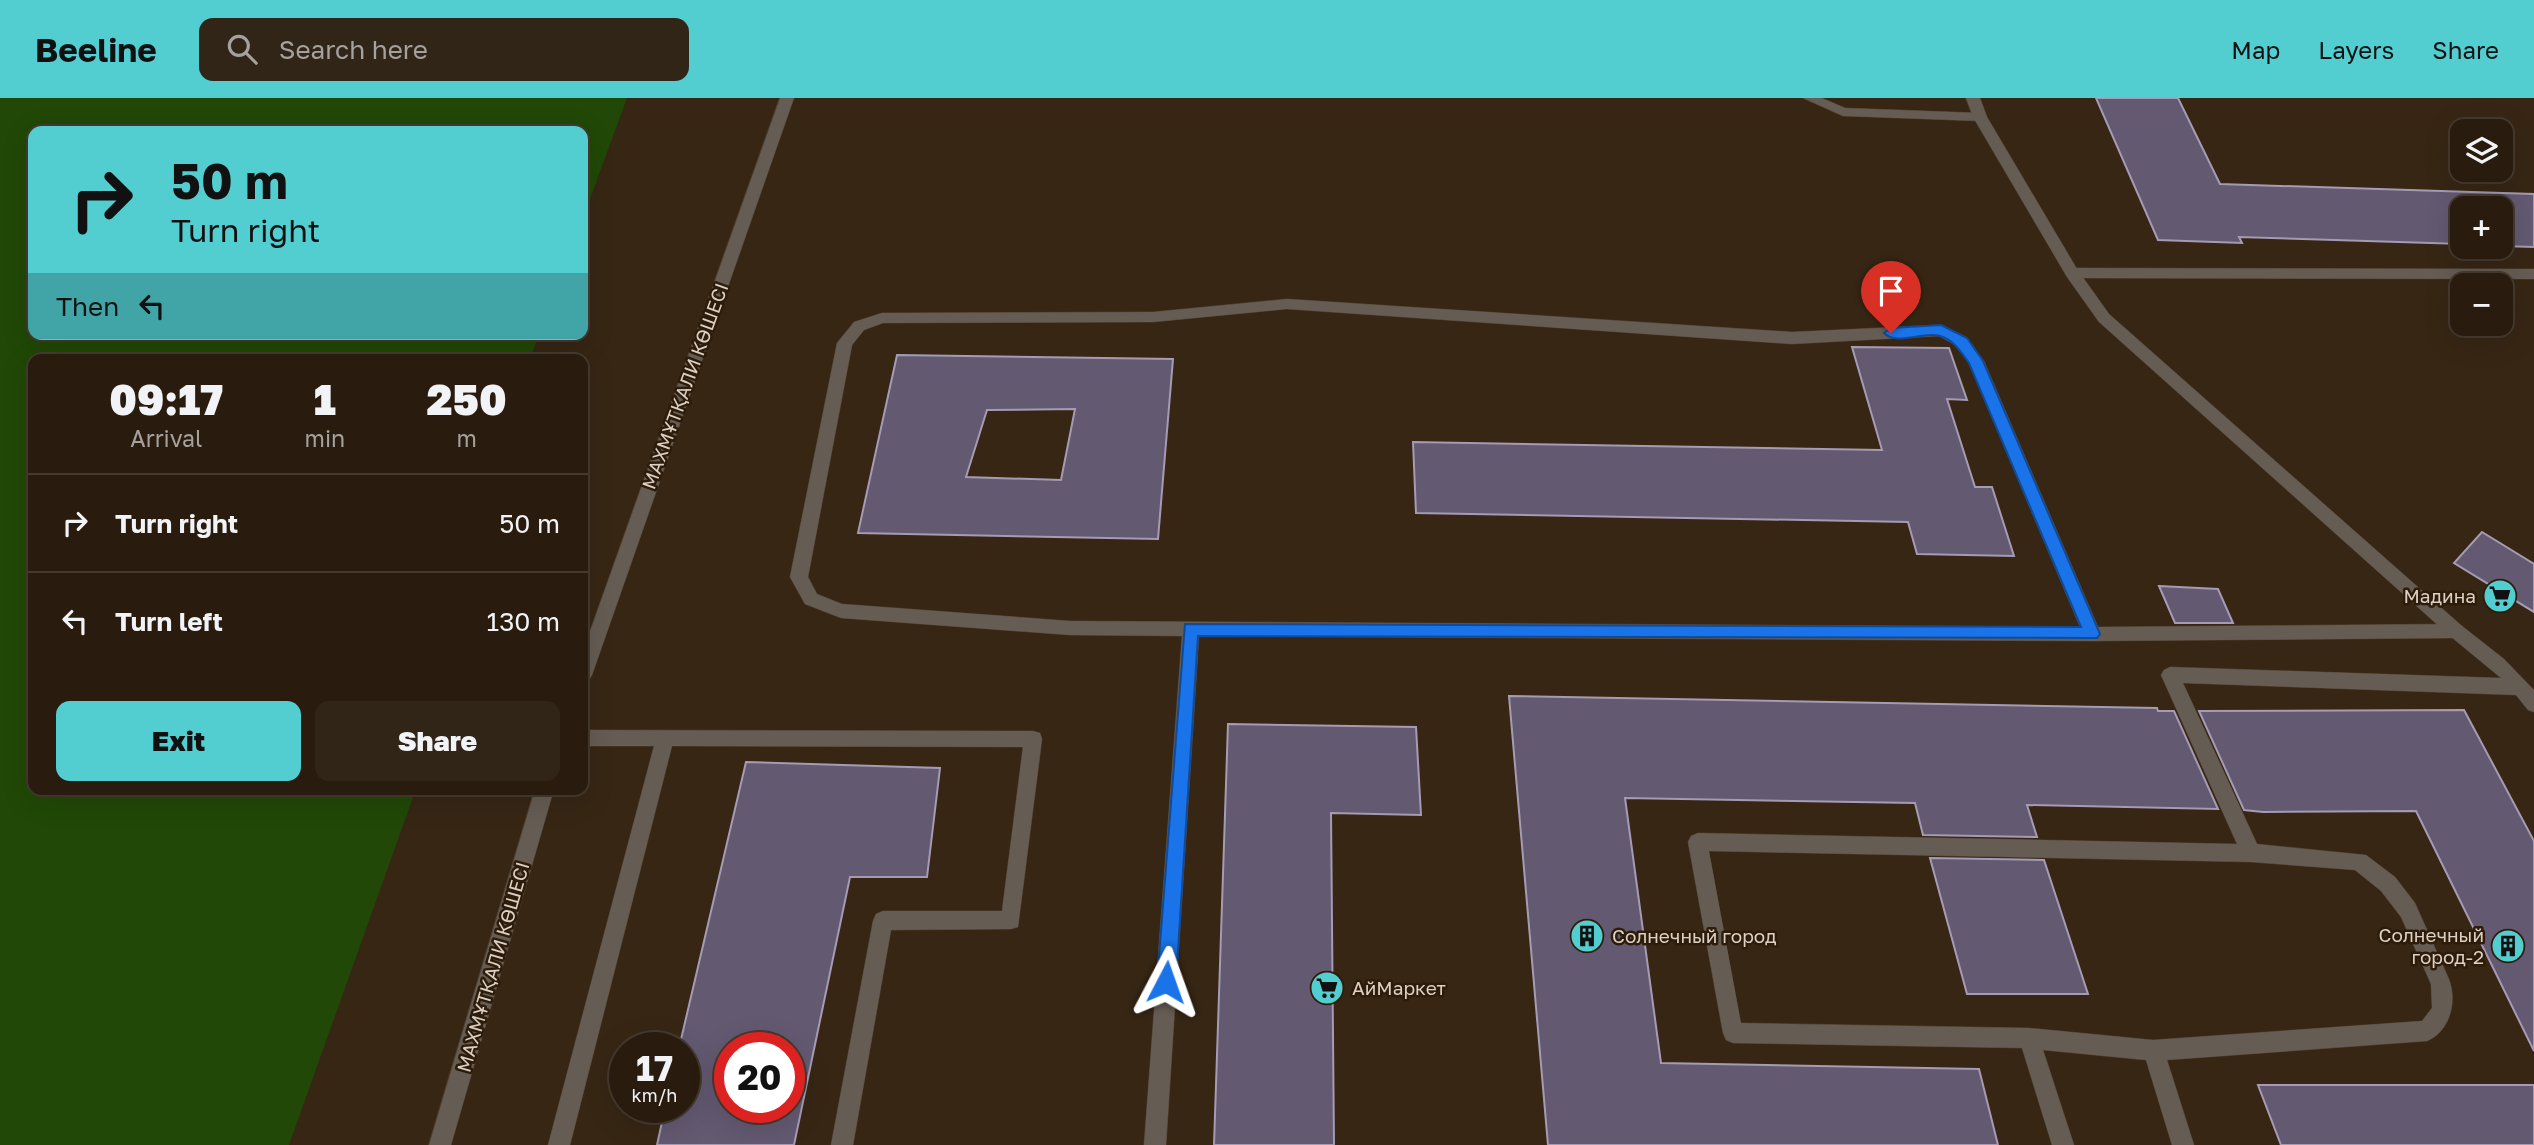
<!DOCTYPE html>
<meta charset="utf-8">
<style>
body{margin:0;font-family:"Golos Text",sans-serif;background:#312518;color:#f1f3f6;height:100vh;display:flex;flex-direction:column;font-size:26px;white-space:nowrap}
*{box-sizing:border-box;margin:0}
p{font-size:23px;color:#a5a19e}
.icon{flex:none;width:38px;height:38px;fill:none;stroke:currentColor;stroke-width:2;stroke-linecap:round;stroke-linejoin:round}
.map{position:relative;flex:1;overflow:hidden}
.sheet{position:absolute;left:28px;top:256px;width:560px;height:441px;display:flex;flex-direction:column;background:#291c0f;border-radius:14px;box-shadow:0 7px 28px #0002,0 0 0 2px #453a2f}
.sheet>*{flex:none}
.guide{position:absolute;left:28px;top:28px;width:560px;height:214px;border-radius:14px;box-shadow:0 7px 28px #0002,0 0 0 2px #453a2f;background:#52cdd0;color:#111;overflow:hidden}
.fabs{position:absolute;left:2450px;top:21px;display:grid;gap:14px}
.fabs a{display:grid;place-items:center;width:63px;height:63px;border-radius:14px;background:#291c0f;box-shadow:0 7px 28px #0002,0 0 0 2px #453a2f;font-size:35px}
.speed{position:absolute;left:609px;top:934px;display:flex;gap:14px;font-size:35px;font-weight:700;text-align:center}
.speed>*{display:grid;place-content:center;width:91px;height:91px;border-radius:50%;background:#291c0f;box-shadow:0 7px 28px #0002,0 0 0 2px #453a2f;line-height:1}
.speed small{font-size:18px;font-weight:400}
.speed .limit{border:10px solid #d22;background:#fff;color:#111}
.pin{position:absolute;display:grid;place-items:center;width:60px;height:60px;color:#fff;margin:-72px -30px;border-radius:50% 50% 50% 0;rotate:-45deg;box-shadow:0 0 7px #0007}
.pin .icon{rotate:45deg}
.me{position:absolute;width:77px;margin:-38px;rotate:4deg;stroke-linejoin:round;filter:drop-shadow(0 0 5px #0008)}
.turn{display:flex;align-items:center;gap:24px;height:147px;padding:0 28px;font-size:32px}
.turn .icon{width:91px;height:91px;stroke-width:2.5}
.turn b{display:block;font-size:49px;line-height:60px}
.then{display:flex;align-items:center;height:66px;padding:0 28px;background:#0003;gap:14px;font-size:26px}
.eta{display:flex;justify-content:space-evenly;align-items:center;height:119px;text-align:center}
.eta b{font-size:42px;font-weight:800;line-height:49px}
.action{display:flex;gap:14px;margin-top:auto;padding:14px 28px}
.action a{flex:1;height:80px;border-radius:14px;background:#52cdd0;color:#111;font-size:28px;font-weight:800;line-height:80px;text-align:center}
.action a+a{background:#312518;color:#f1f3f6}
ul{padding:0;list-style:none}
li{display:flex;align-items:center;gap:21px;height:98px;padding:0 28px;border-top:2px solid #453a2f}
li div{flex:1}
li b{display:block;font-size:26px}
li em{font-style:normal}
header{display:flex;align-items:center;gap:42px;box-sizing:border-box;height:98px;padding:0 35px;background:#52cdd0;color:#111}
header strong{font-size:33px}
nav{display:flex;gap:38px;margin-inline-start:auto;font-size:24px}
.search{width:490px;height:63px;background:#312518;display:flex;align-items:center;gap:18px;box-sizing:border-box;padding:0 24px;border-radius:14px;color:#a5a19e;font-size:26px}
.map>svg:first-child{display:block}
.green{fill:#214806}
.building{fill:#635971;stroke:#a59bb5;stroke-width:2;fill-rule:evenodd}
.lines{fill:none;stroke-linecap:round;stroke-linejoin:round}
.service-casing{stroke:#514130;stroke-width:1}
.minor-casing{stroke:#514130;stroke-width:1}
.service{fill:#655c53;fill-rule:evenodd}
.minor{fill:#655c53;fill-rule:evenodd}
.route{fill:#1a73e8;stroke:#114b97;stroke-width:2}
.labels{text-anchor:middle;stroke-width:5;stroke-linejoin:round;paint-order:stroke}
.street-label{font-size:19px;fill:#dcd0c5;stroke:#2d1c0a}
.poi-label{font-size:19px;fill:#dcd0c5;stroke:#2d1c0a;text-anchor:end}
</style>
<header>
<strong>Beeline</strong>
<div class="search"><svg class="icon" aria-label="search" viewBox="0 0 24 24"><circle cx="10" cy="10" r="6"/><path d="M15 15l6 6"/></svg>Search here</div>
<nav><a>Map</a><a>Layers</a><a>Share</a></nav>
</header>
<div class="map">
<svg width="2534" height="1047" viewBox="0 0 2534 1047">
<rect width="100%" height="100%" fill="#372614"/>
<polygon class="green" points="0,0 627,0 583,120 583,33 33,33 33,236 539,236 530,261 33,261 33,691 416,691 289,1047 0,1047"/>
<g class="building">
<polygon points="2096,0 2178,0 2220,86 2534,96 2534,149 2501,148 2501,110 2462,110 2462,146 2239,139 2242,145 2158,142"/>
<polygon points="1852,249 1949,250 1967,302 1947,301 1975,389 1992,389 2014,458 1917,456 1908,424 1416,415 1413,344 1882,352"/>
<path d="M897 257 1173 261 1158 441 858 435ZM1075 311 1061 382 966 379 987 312Z"/>
<polygon points="2482,434 2534,466 2534,514 2454,465"/>
<polygon points="2159,488 2218,491 2233,525 2175,525"/>
<polygon points="1509,598 2157,610 2158,613 2174,613 2218,711 2027,707 2037,739 1923,737 1915,705 1625,700 1661,965 1979,971 1998,1047 1548,1047"/>
<polygon points="2464,612 2534,743 2534,953 2416,713 2263,714 2244,712 2199,613"/>
<polygon points="1228,626 1416,629 1421,717 1331,715 1334,1047 1214,1047"/>
<path d="M746 664 940 670 927 779H850L794 1047H657L665 1010H684V950H679ZM730 950H789V1010H730Z"/>
<polygon points="1930,760 2044,762 2088,896 1967,896"/>
<polygon points="2258,987 2534,987 2534,1047 2281,1047"/>
</g>
<g class="lines">
<defs>
<g id="service">
<polygon points="780,0 794,0 592,577 589,582 583,585 583,553"/>
<polygon points="1803,0 1822,0 1845,10 1980,15 1987,19 1980,23 1843,18"/>
<polygon points="2072,170 2534,171 2534,181 2072,180 2065,175"/>
<path d="M1287 201 1792 234 1941 227 1967 240 1984 263 2098 529 2456 526 2462 528 2465 533 2462 538 2456 540 2092 543 1199 538 1166 1047H1144L1182 538 1070 537 841 520 805 506 790 479 837 245 854 224 882 215 1153 214ZM1287 211 1792 246 1939 238 1957 248 1969 265 2080 529 1070 523 842 506 817 496 808 479 852 247 864 232 883 225 1153 224Z"/>
<polygon points="583,632 1033,633 1040,635 1042,641 1018,829 1011,831 891,832 853,1047 831,1047 873,823 876,816 883,813 1002,813 1023,649 672,648 570,1047 548,1047 654,648 583,648"/>
</g>
<g id="minor">
<path d="M1966 0H1980L1987 19 2077 171 2109 216 2462 528 2504 561 2534 592V614L2528 612 2516 597 2183 585 2257 746 2366 757 2395 779 2415 805 2448 879C2458 901 2451 933 2427 943L2167 962 2194 1047H2172L2146 962 2043 952 2074 1047H2052L2022 950 1733 945 1726 942 1723 935 1688 744 1691 738 1698 735 2237 746 2161 577 2164 572 2170 569 2501 580 2450 538 2099 224 2067 179 1973 19ZM1709 753 2251 764 2355 772 2381 793 2401 819 2431 886 2432 910 2422 923 2153 942 2029 930 1741 925Z"/>
<polygon points="535,691 554,691 451,1047 429,1047"/>
</g>
</defs>
<use href="#service" class="service-casing"/>
<use href="#minor" class="minor-casing"/>
<use href="#service" class="service"/>
<use href="#minor" class="minor"/>
</g>
<path class="route" d="M1941 227 1967 240 1983 263 2100 536 2097 540 1198 538 1176 884 1173 891 1166 893 1160 891 1157 884 1185 526 2081 529 1969 265C1961 254 1954 242 1940 238 1924 233 1896 248 1884 235L1891 230Z"/>
<defs>
<symbol id="supermarket-disc" viewBox="-11 -11 22 22"><circle r="9.5" fill="#52cdd0" stroke="#2d1c0a"/><path d="M-6-5.5h2.5l.6 2H6L4.5 2H-2.5L-4.4-4H-6ZM-1.5 3.2a1.3 1.3 0 1 0 .1 0ZM3 3.2a1.3 1.3 0 1 0 .1 0Z" fill="#111"/></symbol>
<symbol id="building-disc" viewBox="-11 -11 22 22"><circle r="9.5" fill="#52cdd0" stroke="#2d1c0a"/><path d="M-4-6H4V6H1V3H-1V6H-4ZM-2.5-4.3h1.7v1.8h-1.7ZM.8-4.3h1.7v1.8H.8ZM-2.5-1h1.7V.8h-1.7ZM.8-1h1.7V.8H.8Z" fill="#111"/></symbol>
</defs>
<g fill-rule="evenodd">
<use href="#supermarket-disc" x="2481" y="479" width="38" height="38"/>
<use href="#building-disc" x="1568" y="819" width="38" height="38"/>
<use href="#building-disc" x="2489" y="829" width="38" height="38"/>
<use href="#supermarket-disc" x="1308" y="871" width="38" height="38"/>
</g>
<g class="labels">
<g class="street-label">
<text transform="translate(685 288) rotate(-70)" y="7">МАХМҰТҚАЛИ КӨШЕСІ</text>
<text transform="translate(493 869) rotate(-74)" y="7">МАХМҰТҚАЛИ КӨШЕСІ</text>
</g>
<g class="poi-label">
<text x="2476" y="505">Мадина</text>
<text x="2484" y="844">Солнечный<tspan x="2484" dy="22">город-2</tspan></text>
<text x="1612" y="845" text-anchor="start">Солнечный город</text>
<text x="1352" y="897" text-anchor="start">АйМаркет</text>
</g>
</g>
</svg>
<div class="fabs">
<a><svg class="icon" aria-label="layers" viewBox="0 0 24 24"><path d="M12 4l9 5-9 5-9-5zM3 14l9 5 9-5"/></svg></a>
<a>+</a>
<a>−</a>
</div>
<div class="speed"><div>17<small>km/h</small></div><div class="limit">20</div></div>
<div class="pin" style="left:1891px;top:235px;background:#d93025"><svg class="icon" aria-label="arrive" viewBox="0 0 24 24"><path d="M6 21V4h12l-3 4 3 4H6"/></svg></div>
<svg class="me" style="left:1166px;top:884px" viewBox="-20 -20 40 40"><path d="M0-17L14 15 0 8-14 15z" fill="#1a73e8" stroke="#fff" stroke-width="4"/></svg>
<div class="guide">
<div class="turn"><svg class="icon" aria-label="right" viewBox="0 0 24 24"><path d="M7 20v-9h11M14 6l5 5-5 5"/></svg><div><b>50 m</b>Turn right</div></div>
<div class="then">Then<svg class="icon" aria-label="left" viewBox="0 0 24 24"><path d="M17 20v-9H6M10 6l-5 5 5 5"/></svg></div>
</div>
<section class="sheet">
<div class="eta">
<div><b>09:17</b><p>Arrival</p></div>
<div><b>1</b><p>min</p></div>
<div><b>250</b><p>m</p></div>
</div>
<ul>
<li><svg class="icon" aria-label="right" viewBox="0 0 24 24"><path d="M7 20v-9h11M14 6l5 5-5 5"/></svg><div><b>Turn right</b></div><em>50 m</em></li>
<li><svg class="icon" aria-label="left" viewBox="0 0 24 24"><path d="M17 20v-9H6M10 6l-5 5 5 5"/></svg><div><b>Turn left</b></div><em>130 m</em></li>
</ul>
<div class="action"><a>Exit</a><a>Share</a></div>
</section>
</div>
